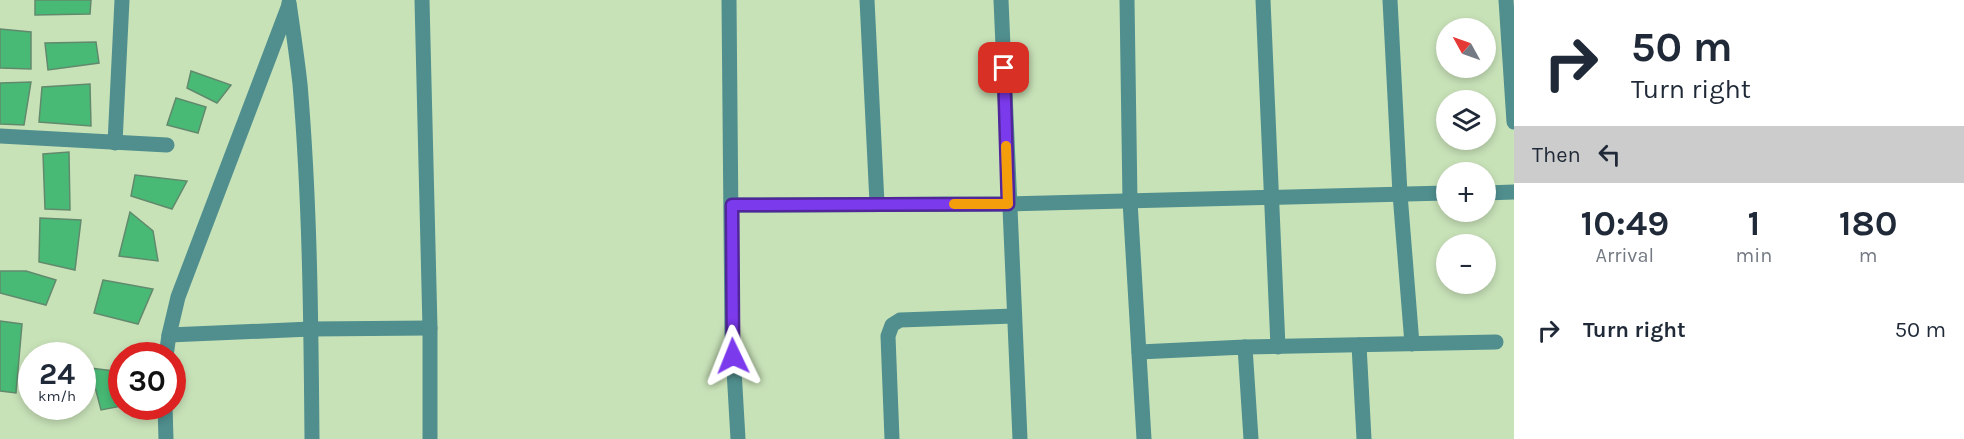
<!DOCTYPE html>
<meta charset="utf-8">
<style>
body{margin:0;font-family:Karla,sans-serif;background:#f6f6f7;color:#1f2937;height:100vh;display:flex;flex-direction:column;font-size:22px;white-space:nowrap}
*{box-sizing:border-box;margin:0}
p{font-size:20px;color:#747a83}
.icon{flex:none;width:33px;height:33px;fill:none;stroke:currentColor;stroke-width:2;stroke-linecap:round;stroke-linejoin:round}
.map{position:relative;flex:1;overflow:hidden}
.side{display:flex;flex-direction:column;background:#fff;width:450px}
.side>*{flex:none}
.banner{background:#fff;color:#1f2937;overflow:hidden}
.needle{width:39px;rotate:310deg}
.fabs{position:absolute;left:1436px;top:18px;display:grid;gap:12px}
.fabs a{display:grid;place-items:center;width:60px;height:60px;border-radius:50%;background:#fff;box-shadow:0 3px 9px #0003;font-size:30px}
.speed{position:absolute;left:18px;top:342px;display:flex;gap:12px;font-size:30px;font-weight:700;text-align:center}
.speed>*{display:grid;place-content:center;width:78px;height:78px;border-radius:50%;background:#fff;box-shadow:0 3px 9px #0003;line-height:1}
.speed small{font-size:15px;font-weight:400}
.speed .limit{border:9px solid #d22;background:#fff;color:#111}
.pin{position:absolute;display:grid;place-items:center;width:51px;height:51px;color:#fff;margin:-26px;border-radius:12px;box-shadow:0 3px 9px #0006}
.me{position:absolute;width:66px;margin:-33px;rotate:358deg;stroke-linejoin:round;filter:drop-shadow(0 0 4px #0008)}
.turn{display:flex;align-items:center;gap:21px;height:126px;padding:0 18px;font-size:27px}
.turn .icon{width:78px;height:78px;stroke-width:2.5}
.turn b{display:block;font-size:42px;line-height:51px}
.then{display:flex;align-items:center;height:57px;padding:0 18px;background:#0003;gap:12px;font-size:22px}
.eta{display:flex;justify-content:space-evenly;align-items:center;height:102px;text-align:center}
.eta b{font-size:36px;font-weight:700;line-height:42px}
ul{padding:0;list-style:none}
li{display:flex;align-items:center;gap:18px;height:90px;padding:0 18px}
li div{flex:1}
li b{display:block;font-size:22px}
li em{font-style:normal}
main{display:flex;flex:1;min-height:0}
.map>svg:first-child{display:block}
.building{fill:#48ba75;stroke:#618a6d;stroke-width:1.5}
.lines{fill:none;stroke-linecap:round;stroke-linejoin:round}
.minor{stroke:#508f8e;stroke-width:15}
.route-casing{stroke:#51269a;stroke-width:15}
.route{stroke:#7c3aed;stroke-width:10}
.slow{stroke:#f59e0b;stroke-width:10}
</style>
<main>
<div class="map">
<svg width="1514" height="439" viewBox="0 0 1514 439">
<rect width="100%" height="100%" fill="#c8e2b8"/>
<g class="building">
<polygon points="35,0 91,0 90,14 35,15"/>
<polygon points="0,29 31,32 31,69 0,68"/>
<polygon points="96,42 99,63 48,70 45,43"/>
<polygon points="191,71 231,85 217,103 187,88"/>
<polygon points="31,82 24,125 0,124 0,83"/>
<polygon points="90,84 91,126 39,122 42,87"/>
<polygon points="176,98 206,107 198,133 167,125"/>
<polygon points="69,152 70,210 45,209 43,154"/>
<polygon points="135,175 187,181 172,209 131,196"/>
<polygon points="130,212 153,231 158,261 119,256"/>
<polygon points="40,218 81,220 75,270 39,262"/>
<polygon points="0,271 26,271 56,280 46,305 0,293"/>
<polygon points="103,280 153,289 138,324 94,313"/>
<polygon points="0,321 22,324 16,393 0,391"/>
<polygon points="90,368 122,372 122,406 101,410"/>
</g>
<g class="lines">
<g class="minor">
<polyline points="422,0 430,328 430,439"/>
<polyline points="729,0 732,335 738,439"/>
<polyline points="867,0 877,203"/>
<polyline points="1001,0 1020,439"/>
<polyline points="1127,0 1130,201 1144,439"/>
<polyline points="1263,0 1278,347"/>
<polyline points="1390,0 1400,194 1412,344"/>
<polyline points="1506,0 1514,122"/>
<path d="M289 3C293 30 297 57 300 84 310 202 311 321 312 439"/>
<polyline points="0,136 167,145"/>
<polyline points="115,143 122,0"/>
<polyline points="1485,193 1514,192"/>
<polyline points="732,205 1008,204 1446,193"/>
<polyline points="169,335 311,329 430,328"/>
<polyline points="1359,345 1364,439"/>
<polyline points="1245,347 1496,342"/>
<polyline points="1139,352 1245,347 1251,439"/>
<polyline points="166,356 169,335 178,297 289,5"/>
<polyline points="165,406 166,439"/>
<polyline points="892,439 888,336 892,325 900,320 1014,316"/>
</g>
</g>
<g class="lines">
<defs>
<polyline id="route" points="733,356 732,205 1008,204 1004,68"/>
</defs>
<use href="#route" class="route-casing"/>
<use href="#route" class="route"/>
<polyline class="slow" points="954,204 1008,204 1006,146"/>
</g>
</svg>
<div class="fabs">
<a><svg class="needle" viewBox="-14 -14 28 28"><path d="M0-13l5 13h-10z" fill="#e53935"/><path d="M0 13l5-13h-10z" fill="#747a83"/></svg></a>
<a><svg class="icon" aria-label="layers" viewBox="0 0 24 24"><path d="M12 4l9 5-9 5-9-5zM3 14l9 5 9-5"/></svg></a>
<a>+</a>
<a>−</a>
</div>
<div class="speed"><div>24<small>km/h</small></div><div class="limit">30</div></div>
<div class="pin" style="left:1004px;top:68px;background:#d93025"><svg class="icon" aria-label="arrive" viewBox="0 0 24 24"><path d="M6 21V4h12l-3 4 3 4H6"/></svg></div>
<svg class="me" style="left:733px;top:356px" viewBox="-20 -20 40 40"><path d="M0-17L14 15 0 8-14 15z" fill="#7c3aed" stroke="#fff" stroke-width="4"/></svg>
</div>
<section class="side">
<div class="banner">
<div class="turn"><svg class="icon" aria-label="right" viewBox="0 0 24 24"><path d="M7 20v-9h11M14 6l5 5-5 5"/></svg><div><b>50 m</b>Turn right</div></div>
<div class="then">Then<svg class="icon" aria-label="left" viewBox="0 0 24 24"><path d="M17 20v-9H6M10 6l-5 5 5 5"/></svg></div>
</div>
<div class="eta">
<div><b>10:49</b><p>Arrival</p></div>
<div><b>1</b><p>min</p></div>
<div><b>180</b><p>m</p></div>
</div>
<ul>
<li><svg class="icon" aria-label="right" viewBox="0 0 24 24"><path d="M7 20v-9h11M14 6l5 5-5 5"/></svg><div><b>Turn right</b></div><em>50 m</em></li>
</ul>
</section>
</main>
